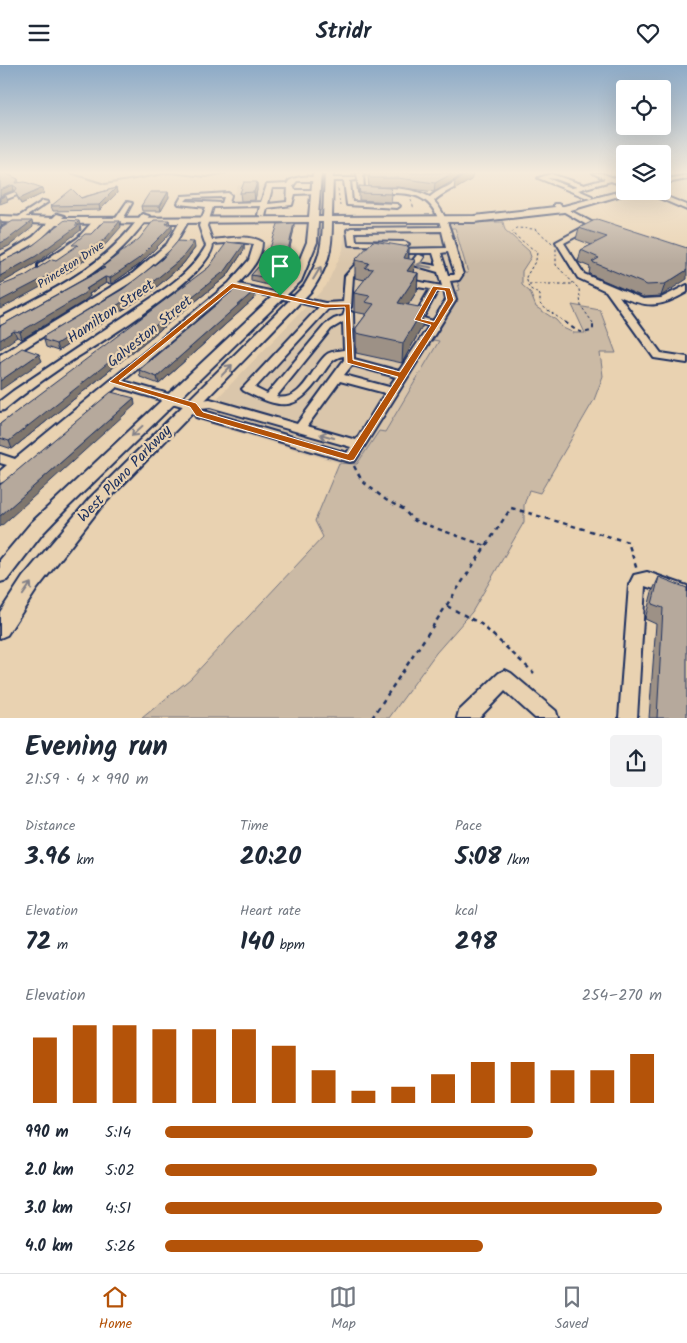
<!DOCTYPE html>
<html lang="en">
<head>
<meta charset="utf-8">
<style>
  :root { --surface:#fff; --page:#f2f2f3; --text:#1f2937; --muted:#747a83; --line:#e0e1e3; --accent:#b45309 }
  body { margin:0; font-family:Kalam,sans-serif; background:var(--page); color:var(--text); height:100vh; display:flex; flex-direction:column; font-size:19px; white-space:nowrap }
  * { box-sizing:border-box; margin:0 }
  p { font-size:16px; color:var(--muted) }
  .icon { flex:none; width:28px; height:28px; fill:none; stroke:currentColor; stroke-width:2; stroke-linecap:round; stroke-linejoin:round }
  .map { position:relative; height:653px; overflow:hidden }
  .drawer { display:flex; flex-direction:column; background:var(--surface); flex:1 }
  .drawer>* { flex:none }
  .fabs { position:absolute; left:616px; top:15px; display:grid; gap:10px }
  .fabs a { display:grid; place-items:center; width:55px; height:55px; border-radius:5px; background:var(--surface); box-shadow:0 5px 20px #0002; font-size:25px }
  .pin { position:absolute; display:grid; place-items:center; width:42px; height:42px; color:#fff; margin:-51px -21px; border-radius:50% 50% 50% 0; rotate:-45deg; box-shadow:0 0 5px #0007 }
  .pin .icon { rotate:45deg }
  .round { display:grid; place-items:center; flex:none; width:52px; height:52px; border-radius:5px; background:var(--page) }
  .head { display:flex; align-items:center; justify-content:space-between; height:85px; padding:0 25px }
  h1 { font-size:28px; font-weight:800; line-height:38px }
  .metrics { display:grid; grid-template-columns:repeat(3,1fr); gap:8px; height:85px; padding:5px 25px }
  .metrics div { display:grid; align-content:center }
  .metrics b { font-size:25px; font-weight:800 }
  .metrics small { font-size:14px; font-weight:400 }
  .metrics p { font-size:14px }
  .chart { height:140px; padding:10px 25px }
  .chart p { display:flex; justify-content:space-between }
  .chart svg { width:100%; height:90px; margin-top:5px; stroke:var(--accent); stroke-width:6 }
  ul { padding:0 25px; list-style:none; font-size:16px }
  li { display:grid; grid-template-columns:80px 60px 1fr; align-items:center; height:38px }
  li i { height:12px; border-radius:6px; background:var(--accent) }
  header { display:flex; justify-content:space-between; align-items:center; height:65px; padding:0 25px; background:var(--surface); font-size:22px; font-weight:800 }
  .tabs { display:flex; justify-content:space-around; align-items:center; height:70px; border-top:1px solid var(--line); background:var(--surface); font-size:14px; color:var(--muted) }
  .tabs a { display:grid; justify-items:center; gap:2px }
  .tabs .active { color:var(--accent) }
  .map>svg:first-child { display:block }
</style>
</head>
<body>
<header><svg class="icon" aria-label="menu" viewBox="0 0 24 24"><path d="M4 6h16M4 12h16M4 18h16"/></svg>Stridr<svg class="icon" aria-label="heart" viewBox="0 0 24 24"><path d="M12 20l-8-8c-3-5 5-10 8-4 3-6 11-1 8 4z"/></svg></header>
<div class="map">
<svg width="687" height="653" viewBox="0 0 687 653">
  <rect width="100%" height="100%" fill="#e9d2b1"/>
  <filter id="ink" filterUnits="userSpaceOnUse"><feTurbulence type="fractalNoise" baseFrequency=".02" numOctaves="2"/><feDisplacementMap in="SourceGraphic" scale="10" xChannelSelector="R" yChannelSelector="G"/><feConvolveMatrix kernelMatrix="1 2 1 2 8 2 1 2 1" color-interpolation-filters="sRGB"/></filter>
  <g filter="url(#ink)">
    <g fill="#dac6ab">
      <path d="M238 120 298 122 295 140 289 143H230Z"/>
      <path d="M447 160 454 163 468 209 458 235 434 275 439 276 385 367 379 366 357 399 339 398 196 355 326 221 343 185 345 162Z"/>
    </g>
    <path fill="#cbbaa5" stroke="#737482" d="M503 157 505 165 529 186 531 192 522 206V220L530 227 536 242 556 255 563 263 574 268H585L572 240 600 245 616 288H600L603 311 594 335 540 428 529 425 524 440V457L472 547 436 588 389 653H142L190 614 323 472 315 456 339 398 357 399 379 366 385 367 439 276 433 275 458 235 456 226 460 225 455 209 468 208 455 163H448L446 158Z"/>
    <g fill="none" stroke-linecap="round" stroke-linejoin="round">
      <path stroke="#6c6f7f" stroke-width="2" d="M70 108 105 119 170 108 206 112 227 108"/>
      <defs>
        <g id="minor">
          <path d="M357 108H363L364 124C386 123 410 121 430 132 439 123 458 120 464 108H470C463 122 445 125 434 136 451 154 455 185 463 209L459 215 450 216 456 235 355 396 350 397 196 352 189 343 117 322 5 416 0 418V406L7 400 0 398V389L15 394 229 218 249 195 254 179 239 177 213 179C212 212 89 284 59 304 40 317 22 330 4 345L0 346V336L13 326 159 228C178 215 195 201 206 181L199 161 206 142 179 139 178 138 182 131 228 128 231 130 229 138 261 137 267 120 287 119 289 116C297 111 311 110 319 114L316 116H297L293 121 295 125H316L319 127 318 128 295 129 292 140 267 143 265 152 258 150 260 141 213 142 207 161 212 175C226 174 249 169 262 177 262 194 249 207 238 219L325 238 343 237 345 211 362 192 369 194 353 211 351 242 328 244 255 323 267 329 325 260 334 254 343 251 345 246 348 245 353 248 354 294 399 306 429 261 414 257 412 255 430 224 412 221 411 219 415 216 442 221 438 207 410 199 417 190H420L424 192 420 198 437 201 433 188H395L391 186 395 184 446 183 442 166 355 167 356 176 405 177 409 179 405 181 349 180 347 165 351 163 441 162C429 116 393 132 359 127ZM272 123H288L287 137 268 139ZM224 132 222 138 185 136 188 133ZM448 187 455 209 454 210H448L441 188ZM234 223 319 242 244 322 242 324 244 326C289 348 298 344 326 304 331 297 335 292 344 291V295L297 359 210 334 193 336 123 316ZM438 225H444L446 235 433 256 423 253ZM343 257 344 285C337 286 330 286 325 291 310 306 302 337 276 332L331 264ZM352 300 396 312 389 322 344 310ZM340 316 385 328 356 375 307 361ZM210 342 351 382 347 388 204 346 201 343Z"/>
          <path d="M593 108H601L625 117V121L611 116 578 125 592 131V133L590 134 538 113 551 109 584 120 605 114ZM547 113 556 114 577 122 572 123Z"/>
          <path d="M326 113H356V115L350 116 352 137 397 139 400 141 397 143 347 140 344 116H328L325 114Z"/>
          <path d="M643 126H652L687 140V145Z"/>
          <path d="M15 127 17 128V130L0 137V133Z"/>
          <path d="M43 136 48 137 0 169V164Z"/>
          <path d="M127 137 132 138 121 158H115L114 156Z"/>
          <path d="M554 139H558L597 160 564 178 584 209 643 234 661 233 687 220V227C660 243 648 243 619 231L661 288 687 292V298L654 293 606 226 578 213 556 177 587 160 554 141Z"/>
          <path d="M57 149 64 151 39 176 0 198V192L33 172Z"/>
          <path d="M142 149 149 151C118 195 81 218 35 242 24 248 12 257 0 260V253C55 224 105 201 142 149Z"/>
          <path d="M182 153 189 155 173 182 138 213 0 298V290L132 209 167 179Z"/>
          <path d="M95 154 102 156 84 177 44 204H38V200L78 173Z"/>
          <path d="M647 507 687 521V535L645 521 637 653H619L629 520 634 510Z"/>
          <path d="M505 605 511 608 556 646 558 653H535L505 626 479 653H457L459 646 499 608Z"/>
        </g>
        <g id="major">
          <path d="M313 108H321L318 152H323L325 108H333L332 152 474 151 564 141 625 125 636 126 564 147 474 157H332C332 186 328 201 312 225L101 442 37 524 7 570 0 573V547L23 512 89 434 304 221C318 197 322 186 323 157H318L317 177 301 216 68 442 43 468 7 515 0 517V495L31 458 292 213 307 177 309 157 55 159 0 157V151L55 153 309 152Z"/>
          <path d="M687 110V114L662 119V115Z"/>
        </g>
      </defs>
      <use href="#minor" stroke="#1b2f5e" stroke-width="4"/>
      <use href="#major" stroke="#1b2f5e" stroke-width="4"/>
      <g stroke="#1b2f5e" stroke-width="1" stroke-dasharray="2.5 2.5" stroke-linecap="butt">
        <path d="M338 124 340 141"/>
        <path d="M411 135 414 144"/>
        <path d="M529 219H574"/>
        <path d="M566 258 542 241 540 239V230L529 223 526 212 536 195 537 187 514 170 512 167 516 163 535 164 556 181V200L579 224 581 241 593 258"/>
      </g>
      <path stroke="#1b2f5e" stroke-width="2" stroke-dasharray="4 4" stroke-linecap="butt" d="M565 257C574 264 581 271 593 265V257"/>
      <g stroke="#1b2f5e" stroke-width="2.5" stroke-dasharray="4.5 4.5" stroke-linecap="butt">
        <path d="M354 401 362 416 386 435 403 444 413 455 486 481"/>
        <path d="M447 541 481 559 534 608"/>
        <path d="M372 653 511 443 628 477 637 505"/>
      </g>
      <use href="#minor" fill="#e9d2b1" fill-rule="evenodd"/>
      <use href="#major" fill="#e9d2b1" fill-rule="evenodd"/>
    </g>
    <g fill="#9d9186" stroke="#1b2f5e">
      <path d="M352 108H356L355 111H352Z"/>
      <path d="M364 108H462L456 114 434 127 398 122H369L368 111H365Z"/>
      <path d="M0 109 18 114 19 118 44 128 21 139 17 132 16 126 14 125 0 131Z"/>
      <path d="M257 117V125L255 135 241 136 240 128Z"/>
      <path d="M359 121 392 129 391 137 359 135Z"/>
      <path d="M116 123 117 128 100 145 53 146 51 141Z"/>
      <path d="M168 127 169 132 161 146H142L141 141Z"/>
      <path d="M170 159H172V165L166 173 139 200 111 219 106 218 89 229 90 231 83 237 22 274 17 272 0 261 102 204V202Z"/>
      <path d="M294 163 289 187 279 207 268 220 251 216V210Z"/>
      <path d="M579 163 687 183 661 231 643 232 589 209 590 202 578 197 581 185 592 180 576 174Z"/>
      <path d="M244 179V185L227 211 12 384 0 380V359Z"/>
      <path d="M409 182V194L414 208H418L417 226 408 240 422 262 402 298 356 288V263L365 251V249L354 247V228L365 215 355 213V195Z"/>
      <path d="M195 183 183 199 151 227 58 286 46 282 44 275Z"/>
      <path d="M255 233 159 319 140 312 139 305Z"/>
      <path d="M659 512 687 653H649L656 559 645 554 652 527Z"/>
    </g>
    <g fill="#7f766d" stroke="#1b2f5e">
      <path d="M453 108H462L456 114 434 127 435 118Z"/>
      <path d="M470 108H474L471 115 454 125 455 116Z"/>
      <path d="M257 117V125L255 135 254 127Z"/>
      <path d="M13 120 14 125 0 131V125Z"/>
      <path d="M43 123 44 128 21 139 19 134Z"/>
      <path d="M116 123 117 128 100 145 99 140Z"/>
      <path d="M168 127 169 132 161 146 160 141Z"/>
      <path d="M6 131 8 136 0 139V133Z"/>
      <path d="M0 155H1L2 160 0 162Z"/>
      <path d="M169 155 170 160 172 159V165L166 173 139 200 111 219 110 213 166 159Z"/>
      <path d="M32 156 33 162 9 181 0 185V178Z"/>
      <path d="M79 156 81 165 38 197 0 219V211L75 160Z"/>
      <path d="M120 156 121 162 107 178 72 205 0 244V236Z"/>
      <path d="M294 158V163L289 187 279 207 268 220V213Z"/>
      <path d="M194 177 195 183 183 199 151 227 58 286 56 279Z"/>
      <path d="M244 179V185L227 211 12 384 9 376Z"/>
      <path d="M409 182 408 199 404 193Z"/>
      <path d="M415 195 414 213 407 206Z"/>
      <path d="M687 205V214L661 231 665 219Z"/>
      <path d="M418 208 417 226 397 257 398 238Z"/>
      <path d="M105 212 106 218 89 229 90 231 83 237 22 274 20 267Z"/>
      <path d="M254 226 255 233 159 319 157 312Z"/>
      <path d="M424 243 422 262 402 298 403 278Z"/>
      <path d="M14 266 17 272 0 284V275Z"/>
      <path d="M39 289 42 296 0 325V316Z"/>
      <path d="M134 333 135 340 0 462V451Z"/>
    </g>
    <g fill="#b6a99c" stroke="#1b2f5e">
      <path d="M5 108 18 114 16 118 25 117 43 123 19 134 15 127 17 123 13 120 0 125V109Z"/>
      <path d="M369 108H453L435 118 398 113H370Z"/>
      <path d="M467 108H470L455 116 465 109Z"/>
      <path d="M244 117H257L254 127 240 128Z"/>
      <path d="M359 121 390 123 392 129 360 128Z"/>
      <path d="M116 123 99 140 51 141 72 124 81 133Z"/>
      <path d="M150 127H168L160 141H141Z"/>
      <path d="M597 154 687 183V205L665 219 647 220 592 197 599 193 581 185 607 172 579 163Z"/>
      <path d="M65 155 79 156 75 160H79L36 191 0 211V197L28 184Z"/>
      <path d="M154 155H169L166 159H172L165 167 138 194 110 213 105 212 86 224 88 225 81 231 20 267 14 266 0 275V261L105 203 102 202 139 174Z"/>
      <path d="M13 156H32L7 175 0 178V164Z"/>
      <path d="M104 156H120L106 173 71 199 0 236V221L25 211 52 194 56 195 78 180H72L85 169H91Z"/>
      <path d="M294 158 289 181 279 201 268 213 251 210 261 199 270 183 278 159Z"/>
      <path d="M178 176 194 177 182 193 149 220 56 279 44 275V271L123 224 162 194Z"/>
      <path d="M373 176 409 182 404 193 415 195 407 206 418 208 398 238 424 243 403 278 356 268V263L374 239 365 237 370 231 354 228 373 204 365 203 369 198 355 195Z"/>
      <path d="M227 177 244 179 226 205 9 376 0 373V359L209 202Z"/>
      <path d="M236 223 254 226 157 312 139 305Z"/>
      <path d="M22 283 39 289 0 316V298Z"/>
      <path d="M111 327 134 333 0 451V420Z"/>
      <path d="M659 512 687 523V653H657L663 543 652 539Z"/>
    </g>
    <defs><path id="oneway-shaft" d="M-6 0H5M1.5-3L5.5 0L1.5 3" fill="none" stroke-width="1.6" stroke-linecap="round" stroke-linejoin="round" transform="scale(1.25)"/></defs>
    <g stroke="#828088">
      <use href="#oneway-shaft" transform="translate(424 201) rotate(-169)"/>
      <use href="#oneway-shaft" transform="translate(317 208) rotate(-59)"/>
      <use href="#oneway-shaft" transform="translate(227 305) rotate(-46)"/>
      <use href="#oneway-shaft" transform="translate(137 366) rotate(137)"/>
      <use href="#oneway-shaft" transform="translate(327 371) rotate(-164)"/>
      <use href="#oneway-shaft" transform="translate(27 524) rotate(-56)"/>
    </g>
  </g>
  <linearGradient id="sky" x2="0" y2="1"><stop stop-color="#8caac7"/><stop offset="0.54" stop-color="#f5ebdc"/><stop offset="1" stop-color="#f5ebdc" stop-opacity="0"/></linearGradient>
  <rect width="687" height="199" fill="url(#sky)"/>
  <path fill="#b45309" stroke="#fff" fill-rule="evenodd" d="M232 218 325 239H350L353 295 400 307 431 260 414 255 433 221 450 223 454 235 354 395 350 396 196 351 190 342 109 317ZM233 223 325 243 345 242 347 298 398 312 348 389 203 347 196 338 119 316ZM437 225 445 226 447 235 434 257 421 254Z"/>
  <g text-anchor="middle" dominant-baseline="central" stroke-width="4.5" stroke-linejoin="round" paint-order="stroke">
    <g font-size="12" fill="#1b2f5e" stroke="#e9d2b1">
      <text transform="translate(71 200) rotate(-33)">Princeton Drive</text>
    </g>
    <g font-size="15" fill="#1b2f5e" stroke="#e9d2b1">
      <text transform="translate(111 247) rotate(-34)">Hamilton Street</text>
      <text transform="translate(150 267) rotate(-39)">Galveston Street</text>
      <text transform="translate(125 409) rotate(-46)">West Plano Parkway</text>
    </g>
  </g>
</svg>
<div class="fabs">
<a><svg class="icon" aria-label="locate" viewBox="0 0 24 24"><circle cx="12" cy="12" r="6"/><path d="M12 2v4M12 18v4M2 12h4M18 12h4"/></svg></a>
<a><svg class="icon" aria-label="layers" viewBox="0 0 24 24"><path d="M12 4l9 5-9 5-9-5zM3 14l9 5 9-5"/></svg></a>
</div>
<div class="pin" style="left:280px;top:231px;background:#1e9e55"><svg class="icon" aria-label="arrive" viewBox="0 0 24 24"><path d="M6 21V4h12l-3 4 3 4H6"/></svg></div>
</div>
<section class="drawer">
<div class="head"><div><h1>Evening run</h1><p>21:59 · 4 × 990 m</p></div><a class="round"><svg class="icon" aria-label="share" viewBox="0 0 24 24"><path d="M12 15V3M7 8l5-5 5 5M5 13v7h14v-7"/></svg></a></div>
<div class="metrics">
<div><p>Distance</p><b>3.96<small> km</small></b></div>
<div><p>Time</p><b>20:20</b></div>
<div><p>Pace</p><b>5:08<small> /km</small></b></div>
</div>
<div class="metrics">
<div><p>Elevation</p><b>72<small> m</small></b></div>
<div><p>Heart rate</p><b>140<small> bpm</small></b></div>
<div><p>kcal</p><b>298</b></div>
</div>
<div class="chart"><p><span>Elevation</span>254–270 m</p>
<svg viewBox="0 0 160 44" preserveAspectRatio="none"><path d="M5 44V12M15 44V6M25 44V6M35 44V8M45 44V8M55 44V8M65 44V16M75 44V28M85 44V38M95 44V36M105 44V30M115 44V24M125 44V24M135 44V28M145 44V28M155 44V20"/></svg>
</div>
<ul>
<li><b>990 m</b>5:14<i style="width:74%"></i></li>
<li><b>2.0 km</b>5:02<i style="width:87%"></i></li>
<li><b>3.0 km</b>4:51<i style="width:100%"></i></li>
<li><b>4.0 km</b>5:26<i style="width:64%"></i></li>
</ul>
</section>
<nav class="tabs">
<a class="active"><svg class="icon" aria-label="home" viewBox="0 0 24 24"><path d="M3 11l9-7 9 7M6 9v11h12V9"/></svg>Home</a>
<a><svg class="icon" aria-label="map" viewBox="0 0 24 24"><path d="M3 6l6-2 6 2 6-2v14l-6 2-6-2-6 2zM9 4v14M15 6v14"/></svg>Map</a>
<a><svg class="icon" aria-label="saved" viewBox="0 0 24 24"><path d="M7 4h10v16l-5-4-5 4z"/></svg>Saved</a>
</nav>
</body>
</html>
